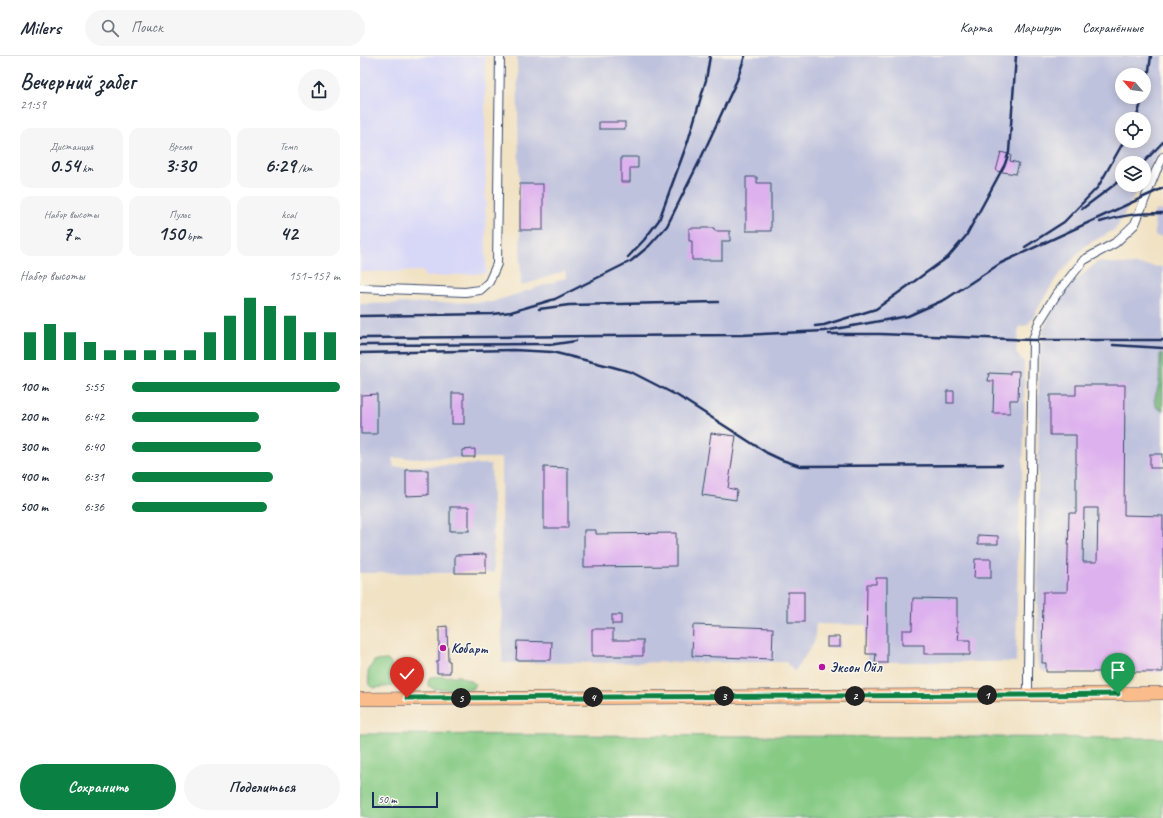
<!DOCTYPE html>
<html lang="ru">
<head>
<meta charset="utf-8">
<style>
  :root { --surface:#fff; --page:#f6f6f7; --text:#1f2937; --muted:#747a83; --line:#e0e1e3; --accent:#0b8043 }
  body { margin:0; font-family:Caveat,sans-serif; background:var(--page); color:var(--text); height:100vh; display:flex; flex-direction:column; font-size:15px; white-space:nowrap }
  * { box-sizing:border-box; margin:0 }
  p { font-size:13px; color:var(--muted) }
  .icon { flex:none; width:22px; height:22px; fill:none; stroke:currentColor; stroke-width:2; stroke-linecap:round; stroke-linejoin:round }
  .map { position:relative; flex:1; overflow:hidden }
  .side { display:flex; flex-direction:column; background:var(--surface); width:360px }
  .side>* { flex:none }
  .needle { width:26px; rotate:298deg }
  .controls { position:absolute; left:755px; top:12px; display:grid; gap:8px }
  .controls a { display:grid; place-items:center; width:36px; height:36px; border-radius:50%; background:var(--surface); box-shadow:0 2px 10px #0003; font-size:20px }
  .scale { position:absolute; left:12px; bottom:10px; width:66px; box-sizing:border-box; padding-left:4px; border:2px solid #1b2f5e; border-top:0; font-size:11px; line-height:14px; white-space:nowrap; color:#1b2f5e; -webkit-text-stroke:3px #fbf7ec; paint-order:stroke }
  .pin { position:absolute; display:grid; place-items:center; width:34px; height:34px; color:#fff; margin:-41px -17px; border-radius:50% 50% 50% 0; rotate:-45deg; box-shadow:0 0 4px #0007 }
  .pin .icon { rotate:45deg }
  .km { position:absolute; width:20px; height:20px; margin:-10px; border-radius:50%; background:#222; color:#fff; font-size:11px; line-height:20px; text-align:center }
  .round { display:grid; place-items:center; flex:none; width:42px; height:42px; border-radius:21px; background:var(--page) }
  .head { display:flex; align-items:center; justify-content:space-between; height:68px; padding:0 20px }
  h1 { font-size:22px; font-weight:700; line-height:30px }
  .metrics { display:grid; grid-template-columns:repeat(3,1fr); gap:6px; height:68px; padding:4px 20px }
  .metrics div { display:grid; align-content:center; border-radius:10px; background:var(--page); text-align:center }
  .metrics b { font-size:20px; font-weight:700 }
  .metrics small { font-size:11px; font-weight:400 }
  .metrics p { font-size:11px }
  .chart { height:112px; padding:8px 20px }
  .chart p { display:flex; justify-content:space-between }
  .chart svg { width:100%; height:72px; margin-top:4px; stroke:var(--accent); stroke-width:6 }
  .cta { display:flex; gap:8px; margin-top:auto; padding:8px 20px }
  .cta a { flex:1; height:46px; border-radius:24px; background:var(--accent); color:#fff; font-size:16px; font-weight:700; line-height:46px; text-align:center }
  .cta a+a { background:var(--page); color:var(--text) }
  ul { padding:0 20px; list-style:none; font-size:13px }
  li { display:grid; grid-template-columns:64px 48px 1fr; align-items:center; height:30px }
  li i { height:10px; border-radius:5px; background:var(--accent) }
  header { display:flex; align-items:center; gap:24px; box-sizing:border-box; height:56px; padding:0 20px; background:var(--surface); border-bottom:1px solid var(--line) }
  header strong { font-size:19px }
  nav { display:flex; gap:22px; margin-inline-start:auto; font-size:14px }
  .search { width:280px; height:36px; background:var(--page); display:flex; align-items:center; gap:10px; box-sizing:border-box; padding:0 14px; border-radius:22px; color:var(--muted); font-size:15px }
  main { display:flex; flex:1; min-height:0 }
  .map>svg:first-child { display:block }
</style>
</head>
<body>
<header>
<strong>Milers</strong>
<div class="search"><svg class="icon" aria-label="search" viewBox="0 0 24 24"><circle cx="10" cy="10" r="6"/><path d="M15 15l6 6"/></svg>Поиск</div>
<nav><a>Карта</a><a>Маршрут</a><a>Сохранённые</a></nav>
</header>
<main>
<section class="side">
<div class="head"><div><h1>Вечерний забег</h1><p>21:59</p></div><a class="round"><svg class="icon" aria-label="share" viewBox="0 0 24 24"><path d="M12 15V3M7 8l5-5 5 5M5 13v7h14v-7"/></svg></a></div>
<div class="metrics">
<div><p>Дистанция</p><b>0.54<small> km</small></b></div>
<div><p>Время</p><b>3:30</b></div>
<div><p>Темп</p><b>6:29<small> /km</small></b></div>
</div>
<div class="metrics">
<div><p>Набор высоты</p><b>7<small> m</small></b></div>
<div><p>Пульс</p><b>150<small> bpm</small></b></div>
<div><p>kcal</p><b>42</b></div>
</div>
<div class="chart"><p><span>Набор высоты</span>151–157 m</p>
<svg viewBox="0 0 160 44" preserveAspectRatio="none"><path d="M5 44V27M15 44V22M25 44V27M35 44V33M45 44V38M55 44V38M65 44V38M75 44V38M85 44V38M95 44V27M105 44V17M115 44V6M125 44V11M135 44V17M145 44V27M155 44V27"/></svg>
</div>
<ul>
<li><b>100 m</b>5:55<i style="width:100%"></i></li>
<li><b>200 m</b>6:42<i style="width:61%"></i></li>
<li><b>300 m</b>6:40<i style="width:62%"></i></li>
<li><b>400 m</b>6:31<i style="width:68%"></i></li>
<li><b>500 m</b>6:36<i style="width:65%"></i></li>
</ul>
<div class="cta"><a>Сохранить</a><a>Поделиться</a></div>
</section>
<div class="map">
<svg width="803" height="762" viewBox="0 0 803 762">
  <rect width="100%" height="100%" fill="#fbf7ec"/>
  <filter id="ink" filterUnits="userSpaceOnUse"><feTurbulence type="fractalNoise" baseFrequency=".025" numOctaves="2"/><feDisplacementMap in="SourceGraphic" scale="8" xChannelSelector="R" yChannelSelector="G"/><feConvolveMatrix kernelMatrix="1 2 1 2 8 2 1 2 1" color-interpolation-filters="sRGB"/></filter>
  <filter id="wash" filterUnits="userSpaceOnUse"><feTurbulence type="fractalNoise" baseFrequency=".012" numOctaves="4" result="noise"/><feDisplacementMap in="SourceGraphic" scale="16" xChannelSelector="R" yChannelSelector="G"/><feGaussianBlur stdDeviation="0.9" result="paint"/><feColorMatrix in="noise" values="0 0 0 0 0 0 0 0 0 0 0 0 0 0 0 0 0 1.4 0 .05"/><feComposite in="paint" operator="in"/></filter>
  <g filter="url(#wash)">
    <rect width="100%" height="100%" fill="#f1e2c4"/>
    <path fill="#d7d7f8" d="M0 0H125L126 217 65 221 63 215 0 216Z"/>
    <g fill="#bfc2dd" fill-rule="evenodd">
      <path d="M157 0H803V88L784 122V107H762V129H780L756 173 726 189 697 221 668 269 659 271 656 297 664 306V386L658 492 656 606H507V569L456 568 454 587 434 616 426 606 142 607 141 402H32L34 411 131 408 134 517H0V248L132 246 206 222 205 215 161 230ZM762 19H784V41H762ZM762 63H784V85H762Z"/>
      <path d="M803 154V181L795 180 794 155Z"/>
      <path d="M737 206 803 211V614L685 616 679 612 677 604 679 297 684 272 702 237Z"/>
    </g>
    <g fill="#86ca84" stroke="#507c71">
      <path d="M27 604 30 606 36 624 33 630 13 632 9 629 8 616 14 605Z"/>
      <path d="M99 620 114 627 115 628 112 633H74L68 629V626L70 621Z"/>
      <path d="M0 678 803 682V762H0Z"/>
    </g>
    <path fill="#6cae72" stroke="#446e68" d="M800 298H803V354L797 352 794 345 799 327Z"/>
    <g id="blocks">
      <g fill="#ddb0ee" fill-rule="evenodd">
        <rect x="239" y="66" width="26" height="7"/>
        <path d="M641 96 651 99 650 105 659 107 656 118 636 115Z"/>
        <path d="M261 101H278V112H270V126H261Z"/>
        <path d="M386 121H397V127H411V175H386Z"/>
        <rect x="160" y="128" width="23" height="46"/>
        <path d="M329 172H354L355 175H370V185H362V204H332V185H329Z"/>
        <path d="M650 315H659L658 344H650V357H633L634 325H628L629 317 650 318Z"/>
        <path d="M716 329H765L764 459 803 460V616H686V607H682L683 536H707L709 457H716V379H690V339H716ZM724 452H738L737 506H723Z"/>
        <rect x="587" y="335" width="7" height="12"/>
        <rect x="92" y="337" width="12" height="31"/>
        <path d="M17 338V378H1V339Z"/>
        <path d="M351 377 376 380 368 432 377 434 376 444 342 439Z"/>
        <path d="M115 393V401H102V394Z"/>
        <rect x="790" y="398" width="12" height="14"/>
        <path d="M184 411 208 412V472H184Z"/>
        <path d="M46 414H68V439L46 440Z"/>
        <rect x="90" y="451" width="19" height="24"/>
        <path d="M224 474H236V478L316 477V510L224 511Z"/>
        <path d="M618 479 638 480V488H618Z"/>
        <path d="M126 498V517H95V499Z"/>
        <path d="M615 503H631V522H614Z"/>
        <path d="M516 522H527V607H515L516 598H506L507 528H516Z"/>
        <rect x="428" y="536" width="16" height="30"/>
        <path d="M553 542 597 543V576H599L598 584H610V599H603V598H564V589H542V574H552Z"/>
        <rect x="252" y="559" width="9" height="9"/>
        <path d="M333 569 413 572 412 603 332 600Z"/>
        <path d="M87 570 88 605H90V617H77V605H79V571Z"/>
        <path d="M232 573H253V584H283V600H232Z"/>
        <rect x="467" y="581" width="13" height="10"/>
        <path d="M157 585 192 586 191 604H156Z"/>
      </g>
    </g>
  </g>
  <g filter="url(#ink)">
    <use href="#blocks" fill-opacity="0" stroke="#3b4a6d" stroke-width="1"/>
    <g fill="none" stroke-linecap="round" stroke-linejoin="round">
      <defs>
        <g id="minor">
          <path d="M0 232 105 236 120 234 129 226 137 208 140 0"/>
          <path d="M668 639V616L673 284 679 266 696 239 724 204 755 187 775 168 796 115 803 101"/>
        </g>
        <path id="primary" d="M0 643 668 639 803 637"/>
      </defs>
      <use href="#minor" stroke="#3b4a6d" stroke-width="10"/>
      <use href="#primary" stroke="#3b4a6d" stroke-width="14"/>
      <use href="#minor" stroke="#fff" stroke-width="8"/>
      <use href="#primary" stroke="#f9bc8a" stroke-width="13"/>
      <g stroke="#1b2f5e" stroke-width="2.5">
        <path d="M784 37 787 29 791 0"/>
        <path d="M776 63 783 41"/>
        <path d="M783 107 803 86"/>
        <path d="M722 153 762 123"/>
        <path d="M740 166C763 159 779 157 803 157"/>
        <path d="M665 191 704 166 738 131 764 85"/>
        <path d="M268 201 284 184 299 164 328 85 346 24 350 0"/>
        <path d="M179 253 209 249 358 246"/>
        <path d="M0 260 133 258 151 256 195 243 271 205 289 190 307 170 341 102 377 24 385 0"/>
        <path d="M455 270 464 269 516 253 588 201 606 180 645 108 649 96 656 0"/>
        <path d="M469 278H520L673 284H803"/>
        <path d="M0 282 381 279 464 275 548 260 586 243 641 207 803 132"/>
        <path d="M0 289 194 288"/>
        <path d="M189 289 216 285"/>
        <path d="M753 289 803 292"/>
        <path d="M0 297 153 294 192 296 253 311 271 316 318 340 407 397 422 404 440 410 642 409"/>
      </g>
    </g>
  </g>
  <g fill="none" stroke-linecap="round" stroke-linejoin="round" filter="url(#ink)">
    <defs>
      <path id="route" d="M47 642 668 639 758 638"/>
    </defs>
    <use href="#route" stroke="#fff" stroke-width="8"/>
    <use href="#route" stroke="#0b8043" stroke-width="5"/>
  </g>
  <g fill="#b5179e" stroke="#fbf7ec" stroke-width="1.5">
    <circle cx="83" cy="592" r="4"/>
    <circle cx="462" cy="611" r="4"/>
  </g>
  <g text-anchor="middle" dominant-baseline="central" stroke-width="3" stroke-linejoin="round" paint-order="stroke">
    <g font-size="14" font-weight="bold" fill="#1b2f5e" stroke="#fbf7ec" text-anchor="start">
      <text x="91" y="592">Кобарт</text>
      <text x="470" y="611">Эксон Ойл</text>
    </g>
  </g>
</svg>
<div class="controls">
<a><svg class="needle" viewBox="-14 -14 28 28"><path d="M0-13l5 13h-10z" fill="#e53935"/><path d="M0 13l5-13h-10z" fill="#747a83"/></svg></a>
<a><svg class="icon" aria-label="locate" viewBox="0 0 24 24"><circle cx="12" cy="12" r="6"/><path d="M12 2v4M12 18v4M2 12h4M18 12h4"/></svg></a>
<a><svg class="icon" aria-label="layers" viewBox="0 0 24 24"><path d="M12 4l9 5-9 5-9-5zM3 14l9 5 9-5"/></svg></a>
</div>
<div class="scale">50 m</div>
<div class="pin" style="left:758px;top:638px;background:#1e9e55"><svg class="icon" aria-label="arrive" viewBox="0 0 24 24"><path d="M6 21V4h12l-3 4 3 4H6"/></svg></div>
<div class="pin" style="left:47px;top:642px;background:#d93025"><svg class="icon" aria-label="check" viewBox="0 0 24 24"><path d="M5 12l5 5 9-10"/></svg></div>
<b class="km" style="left:627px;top:639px">1</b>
<b class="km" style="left:495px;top:640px">2</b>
<b class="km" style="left:364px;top:640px">3</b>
<b class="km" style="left:233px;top:641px">4</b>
<b class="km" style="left:101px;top:642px">5</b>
</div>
</main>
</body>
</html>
